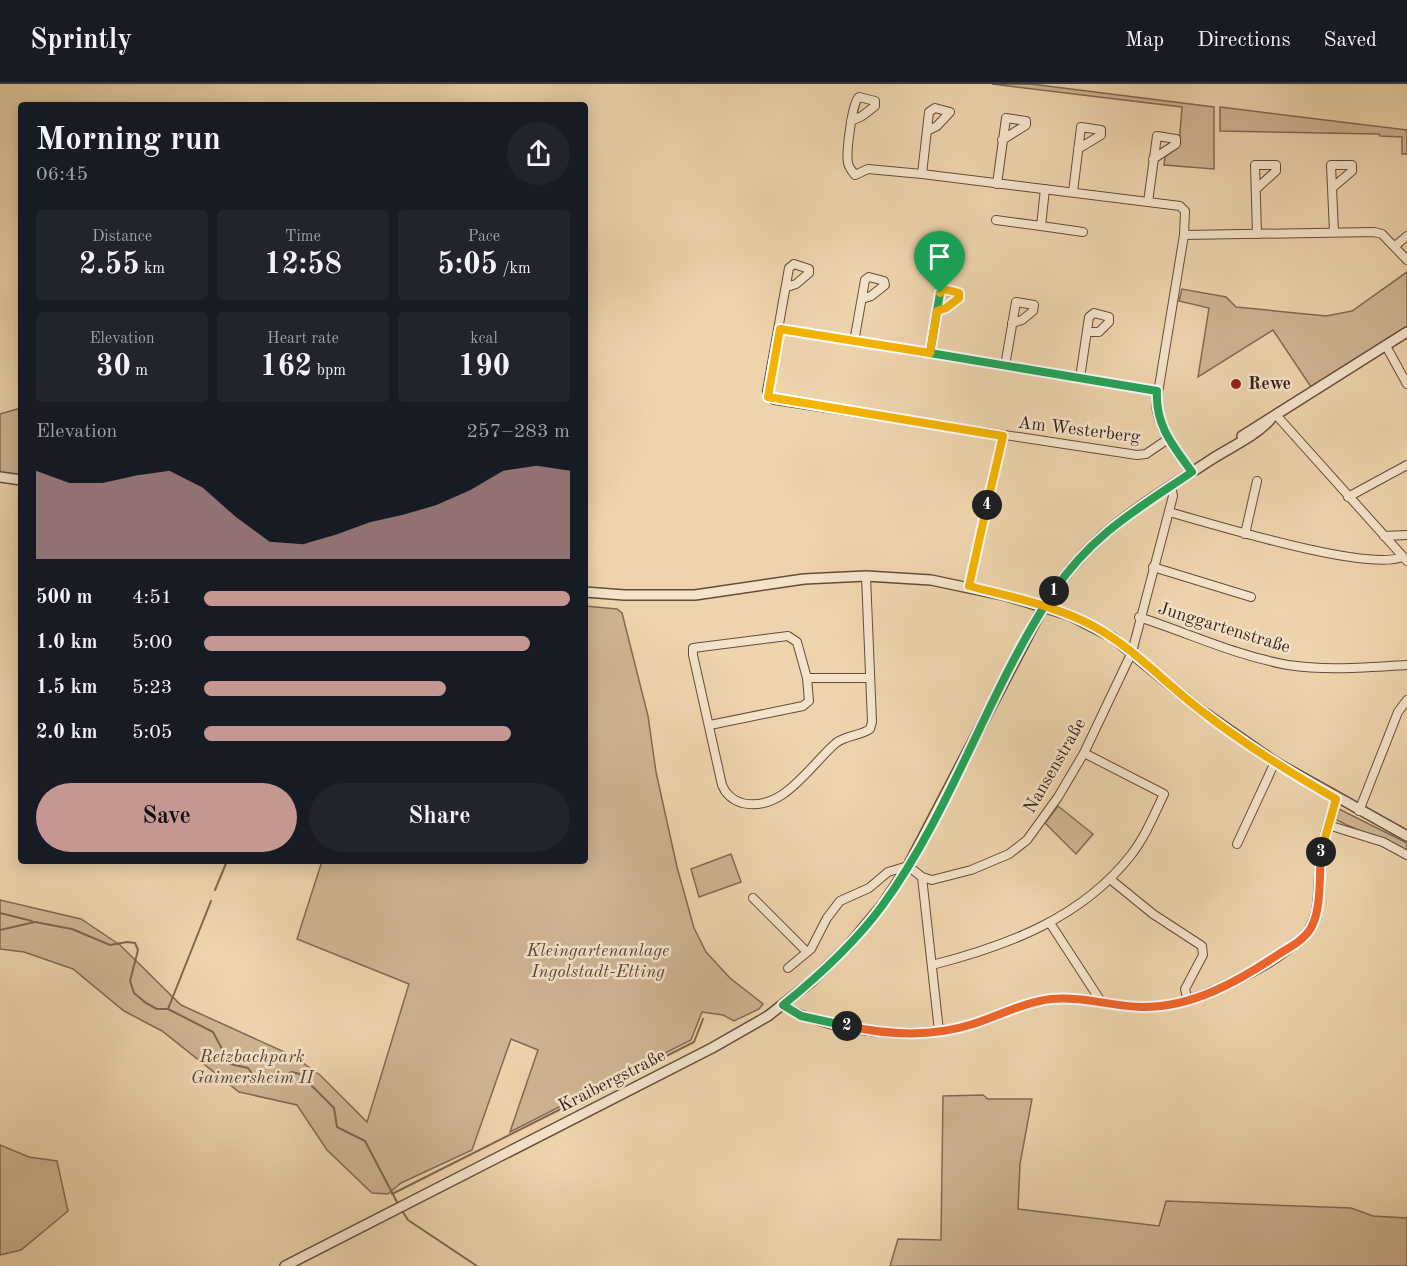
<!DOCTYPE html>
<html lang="en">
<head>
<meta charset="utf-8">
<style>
  :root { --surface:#171b24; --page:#20242c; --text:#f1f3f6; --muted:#9ea1a6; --line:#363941; --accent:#c59692 }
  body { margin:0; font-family:"Old Standard TT",serif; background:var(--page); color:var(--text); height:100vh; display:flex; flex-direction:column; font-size:22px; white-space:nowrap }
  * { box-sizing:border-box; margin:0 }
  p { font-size:20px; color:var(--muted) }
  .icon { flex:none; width:33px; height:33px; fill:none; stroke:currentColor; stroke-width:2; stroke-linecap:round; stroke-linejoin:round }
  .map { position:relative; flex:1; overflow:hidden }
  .drawer { position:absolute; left:18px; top:18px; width:570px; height:762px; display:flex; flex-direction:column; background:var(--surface); border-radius:6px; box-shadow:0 3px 15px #0003 }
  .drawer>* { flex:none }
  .pin { position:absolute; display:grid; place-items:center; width:51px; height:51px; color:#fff; margin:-62px -26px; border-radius:50% 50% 50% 0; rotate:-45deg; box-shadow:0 0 6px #0007 }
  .pin .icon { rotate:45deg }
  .km { position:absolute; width:30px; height:30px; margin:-15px; border-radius:50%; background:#222; color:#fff; font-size:16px; line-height:30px; text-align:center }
  .round { display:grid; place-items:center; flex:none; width:63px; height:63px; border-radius:32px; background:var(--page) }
  .headline { display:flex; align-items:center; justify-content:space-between; height:102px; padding:0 18px }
  h1 { font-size:33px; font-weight:800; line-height:45px }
  .stats { display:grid; grid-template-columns:repeat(3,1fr); gap:9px; height:102px; padding:6px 18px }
  .stats div { display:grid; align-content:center; border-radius:6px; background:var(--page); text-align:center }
  .stats b { font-size:30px; font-weight:800 }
  .stats small { font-size:16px; font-weight:400 }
  .stats p { font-size:16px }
  .chart { height:168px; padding:12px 18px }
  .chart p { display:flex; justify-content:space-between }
  .chart svg { width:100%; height:108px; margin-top:6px; fill:var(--accent); opacity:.7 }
  .button { display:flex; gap:12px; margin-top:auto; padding:12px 18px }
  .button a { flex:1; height:69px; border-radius:36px; background:var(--accent); color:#111; font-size:24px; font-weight:800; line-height:69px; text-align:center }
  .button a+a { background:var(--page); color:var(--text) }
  ul { padding:0 18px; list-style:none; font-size:20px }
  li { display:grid; grid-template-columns:96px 72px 1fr; align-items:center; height:45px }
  li i { height:15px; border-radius:8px; background:var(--accent) }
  header { display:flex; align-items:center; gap:36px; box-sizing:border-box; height:84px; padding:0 30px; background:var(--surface); border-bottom:2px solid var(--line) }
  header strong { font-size:28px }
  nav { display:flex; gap:33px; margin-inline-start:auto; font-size:21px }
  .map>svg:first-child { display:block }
</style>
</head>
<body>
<header>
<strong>Sprintly</strong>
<nav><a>Map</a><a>Directions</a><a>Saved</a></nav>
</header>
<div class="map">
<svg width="1407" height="1182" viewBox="0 0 1407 1182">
  <rect width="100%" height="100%" fill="#eed4ad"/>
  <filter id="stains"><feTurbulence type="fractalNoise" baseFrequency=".00333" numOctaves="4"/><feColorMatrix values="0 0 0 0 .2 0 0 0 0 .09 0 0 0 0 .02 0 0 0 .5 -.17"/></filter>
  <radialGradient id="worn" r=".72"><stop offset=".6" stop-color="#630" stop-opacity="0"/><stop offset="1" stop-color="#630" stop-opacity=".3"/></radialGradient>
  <g fill="#cfb593" stroke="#826a53" stroke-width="1.5">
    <path d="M992 0H1031L1214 23V85L1164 81 1165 73 1179 61 1182 23Z"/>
    <path d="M1220 23 1407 46V70H1402V53L1380 52 1379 50 1220 47Z"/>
    <path d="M1407 188V244L1313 306 1273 246 1198 293 1209 224 1179 217 1182 205 1226 213 1236 223 1326 232 1352 227Z"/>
    <path d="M21 324V393L0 390V330Z"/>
    <path d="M585 522 617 525 622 529 648 632 656 688 677 783 694 844 706 868 730 894 763 920 759 925 734 937 723 931 702 928 691 956 510 1048 538 966 511 955 472 1066 401 1099 388 1110 372 1109 327 1066 297 1021 239 1008 162 947 124 927 73 885 24 868 0 865V816L81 835 120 861 181 921 293 972 320 991 367 1038 409 900 297 855 322 777H585Z"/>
    <path d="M1058 722 1093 750 1076 770 1045 739Z"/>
    <path d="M1339 725 1407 759V767C1396 761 1340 740 1336 735Z"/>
    <path d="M731 770 741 798 699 813 691 785Z"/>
    <path d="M983 1011 988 1015H1032L1020 1080 1018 1125 1159 1142 1166 1117 1351 1124 1373 1132 1407 1134V1182H890L898 1155 941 1156 943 1012Z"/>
    <path d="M0 1061 29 1073 57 1077 68 1127 21 1166 0 1171Z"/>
  </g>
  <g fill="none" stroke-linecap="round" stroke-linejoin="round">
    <g stroke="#7f6650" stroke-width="2">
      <path d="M215 806 227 777"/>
      <path d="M0 829 32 837"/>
      <path d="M0 846 35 838 72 845 110 861 127 858 135 859 138 866 130 897 134 909 146 919 157 925H168L213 948 230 980 248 984 254 992 275 995 292 988 300 990 334 1024 337 1043 365 1057 398 1120"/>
      <path d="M168 925 211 817"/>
      <path d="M392 1110 694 958 703 935"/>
      <path d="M401 1125 408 1136 477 1182"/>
    </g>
    <defs>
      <g id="minor">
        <path d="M851 37 862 32 875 22V17L859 13C852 18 846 69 848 79 849 84 852 87 855 91L868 85 922 90 1148 118 1180 122 1185 127 1184 151 1156 321C1159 348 1177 367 1192 388"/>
        <path d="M922 90 929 28 935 24 950 28 937 42 927 47"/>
        <path d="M997 100 1006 34 1026 37V41L1002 56"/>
        <path d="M1332 104 1352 87V81H1331L1334 148"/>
        <path d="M1045 105 1041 142 1083 148"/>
        <path d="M1256 105 1276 87V81H1255L1257 150"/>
        <path d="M1073 108 1081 43 1101 46V51L1078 65"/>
        <path d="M1148 118 1157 52 1176 55V60L1153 75"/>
        <path d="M996 136 1041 142"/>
        <path d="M1184 151 1374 148 1382 150 1407 176"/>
        <path d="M1395 162 1407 152"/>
        <path d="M787 203 796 200 809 189V185L794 180 789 184 767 307 768 313 774 316 1137 371 1146 370 1168 355"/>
        <path d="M780 245 1157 307"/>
        <path d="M854 258 865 196 869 193 884 197 885 201 871 212 862 215"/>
        <path d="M1386 262 1407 300"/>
        <path d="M930 269 940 209V206L959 209V214L946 224 937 227"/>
        <path d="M1005 282 1016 218 1034 221 1033 227 1022 236 1012 239"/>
        <path d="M1080 294 1089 233 1094 229 1109 233V238L1099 248H1087"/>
        <path d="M1277 332 1407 477"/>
        <path d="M1348 413 1407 381"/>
        <path d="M1169 428C1213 440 1366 488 1402 473"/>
        <path d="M1245 450 1257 397"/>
        <path d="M1384 452 1407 451"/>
        <path d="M1153 483 1251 513"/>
        <path d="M969 502 1003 352"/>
        <path d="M1139 533C1188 549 1237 572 1288 581 1328 587 1367 583 1407 581"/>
        <path d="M807 594 797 558 788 552 693 564V571L722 701C726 711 732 716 742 719 783 729 810 681 836 659 846 651 860 652 870 645L872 638 866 492"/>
        <path d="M710 641 803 622 809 617 807 594H870"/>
        <path d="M1359 727 1398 628 1407 616"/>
        <path d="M1328 741 1383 758 1407 771"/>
        <path d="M1237 760 1275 678"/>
        <path d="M922 793 939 947"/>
        <path d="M1110 795 1153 830 1202 862 1203 871 1185 905 1188 917"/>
        <path d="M753 814 807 868"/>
        <path d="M1050 839 1102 919"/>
        <path d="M932 881C1007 862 1082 834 1131 771 1145 753 1154 731 1164 710L1084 669"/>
        <path d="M788 884 811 865 827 834 840 817 869 804 888 788 908 782 922 793 932 796 971 786 1009 770 1027 756 1058 713 1084 669 1132 568 1173 412 1171 402"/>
        <path d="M783 921C832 951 913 955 969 941 996 935 1023 918 1051 915 1081 912 1112 922 1142 923 1188 924 1269 886 1302 854 1325 832 1315 791 1322 763 1325 746 1331 731 1336 715"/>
      </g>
      <g id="tertiary">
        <path d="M1242 352 1407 248"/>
        <path d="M0 393 21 396"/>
        <path d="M585 508 624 511H695L804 495 866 492 931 496 1007 512 1069 531 1112 553 1199 625 1275 678 1407 752"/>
        <path d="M285 1182 712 964 768 932 811 898 848 862 883 820 908 782 1041 527C1085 452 1139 423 1209 377 1230 363 1253 354 1270 336"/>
      </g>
    </defs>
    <use href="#minor" stroke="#644c3a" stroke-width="10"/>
    <use href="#tertiary" stroke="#644c3a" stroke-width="12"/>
    <use href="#minor" stroke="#f4e3ca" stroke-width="8"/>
    <use href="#tertiary" stroke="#f4e3ca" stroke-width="9"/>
  </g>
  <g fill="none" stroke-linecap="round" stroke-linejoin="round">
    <defs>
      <path id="split-1" d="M940 209 930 269 1157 307C1155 341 1173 362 1192 388 1139 424 1091 451 1054 507"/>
      <path id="split-2" d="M847 942 801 932 783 921C820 891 854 860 882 822 951 728 989 605 1054 507"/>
      <path id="split-3" d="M847 942C888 951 933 953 973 940 998 932 1025 918 1051 915 1081 912 1112 922 1141 923 1192 924 1239 897 1279 870 1290 863 1304 856 1311 844 1322 824 1319 791 1321 768"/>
      <path id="split-4" d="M987 421 969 502C1011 513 1057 522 1095 543 1133 564 1164 598 1199 625 1242 659 1289 688 1336 715L1321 768"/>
      <path id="split-5" d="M940 209 944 205 959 209V214L946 224 937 227 930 269 780 245 768 313 1003 352 987 421"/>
    </defs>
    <use href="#split-1" stroke="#fff" stroke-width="12"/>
    <use href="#split-2" stroke="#fff" stroke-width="12"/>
    <use href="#split-3" stroke="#fff" stroke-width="12"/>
    <use href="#split-4" stroke="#fff" stroke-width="12"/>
    <use href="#split-5" stroke="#fff" stroke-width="12"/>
    <use href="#split-1" stroke="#22a559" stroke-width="8"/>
    <use href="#split-2" stroke="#22a559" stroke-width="8"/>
    <use href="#split-3" stroke="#f0652b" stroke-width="8"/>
    <use href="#split-4" stroke="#f5b400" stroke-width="8"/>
    <use href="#split-5" stroke="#f5b400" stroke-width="8"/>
  </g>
  <circle fill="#8f2418" stroke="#f4e3ca" stroke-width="2" cx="1236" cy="300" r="6"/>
  <g text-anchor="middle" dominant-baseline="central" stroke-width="5" stroke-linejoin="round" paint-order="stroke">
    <g font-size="18" font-weight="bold" fill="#361e13" stroke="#f4e3ca" text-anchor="start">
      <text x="1248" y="300">Rewe</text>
    </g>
    <g font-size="18" fill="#361e13" stroke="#f4e3ca">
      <text transform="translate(1079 346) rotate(7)">Am Westerberg</text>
      <text transform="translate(1224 544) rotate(17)">Junggartenstraße</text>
      <text transform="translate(1055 682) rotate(-60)">Nansenstraße</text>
      <text transform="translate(612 997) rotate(-27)">Kraibergstraße</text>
    </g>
    <g font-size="18" font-style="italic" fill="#5c4433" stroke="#f4e3ca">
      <text x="598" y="867">Kleingartenanlage<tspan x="598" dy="21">Ingolstadt-Etting</tspan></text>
      <text x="252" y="973">Retzbachpark<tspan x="252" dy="21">Gaimersheim II</tspan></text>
    </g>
  </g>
  <rect width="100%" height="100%" filter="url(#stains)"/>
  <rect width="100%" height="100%" fill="url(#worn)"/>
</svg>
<div class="pin" style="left:940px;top:209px;background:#1e9e55"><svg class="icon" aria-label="arrive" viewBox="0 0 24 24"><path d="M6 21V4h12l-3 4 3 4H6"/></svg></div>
<b class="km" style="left:1054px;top:507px">1</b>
<b class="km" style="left:847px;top:942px">2</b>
<b class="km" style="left:1321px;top:768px">3</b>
<b class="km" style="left:987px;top:421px">4</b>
<section class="drawer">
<div class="headline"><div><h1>Morning run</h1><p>06:45</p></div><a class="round"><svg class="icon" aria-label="share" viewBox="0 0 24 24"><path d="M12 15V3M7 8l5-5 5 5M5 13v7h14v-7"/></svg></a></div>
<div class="stats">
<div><p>Distance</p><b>2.55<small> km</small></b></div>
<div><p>Time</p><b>12:58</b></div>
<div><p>Pace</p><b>5:05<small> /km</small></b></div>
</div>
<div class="stats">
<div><p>Elevation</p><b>30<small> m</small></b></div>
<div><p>Heart rate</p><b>162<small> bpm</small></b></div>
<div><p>kcal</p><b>190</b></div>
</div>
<div class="chart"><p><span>Elevation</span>257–283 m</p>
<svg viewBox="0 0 160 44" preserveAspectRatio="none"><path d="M0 44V8L10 13L20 13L30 10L40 8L50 15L60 27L70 37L80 38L90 34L100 29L110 26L120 22L130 16L140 8L150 6L160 8V44z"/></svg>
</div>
<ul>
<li><b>500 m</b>4:51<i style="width:100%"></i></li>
<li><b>1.0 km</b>5:00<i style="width:89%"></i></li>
<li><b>1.5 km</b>5:23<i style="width:66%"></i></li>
<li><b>2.0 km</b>5:05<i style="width:84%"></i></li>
</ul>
<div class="button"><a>Save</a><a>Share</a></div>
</section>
</div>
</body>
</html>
